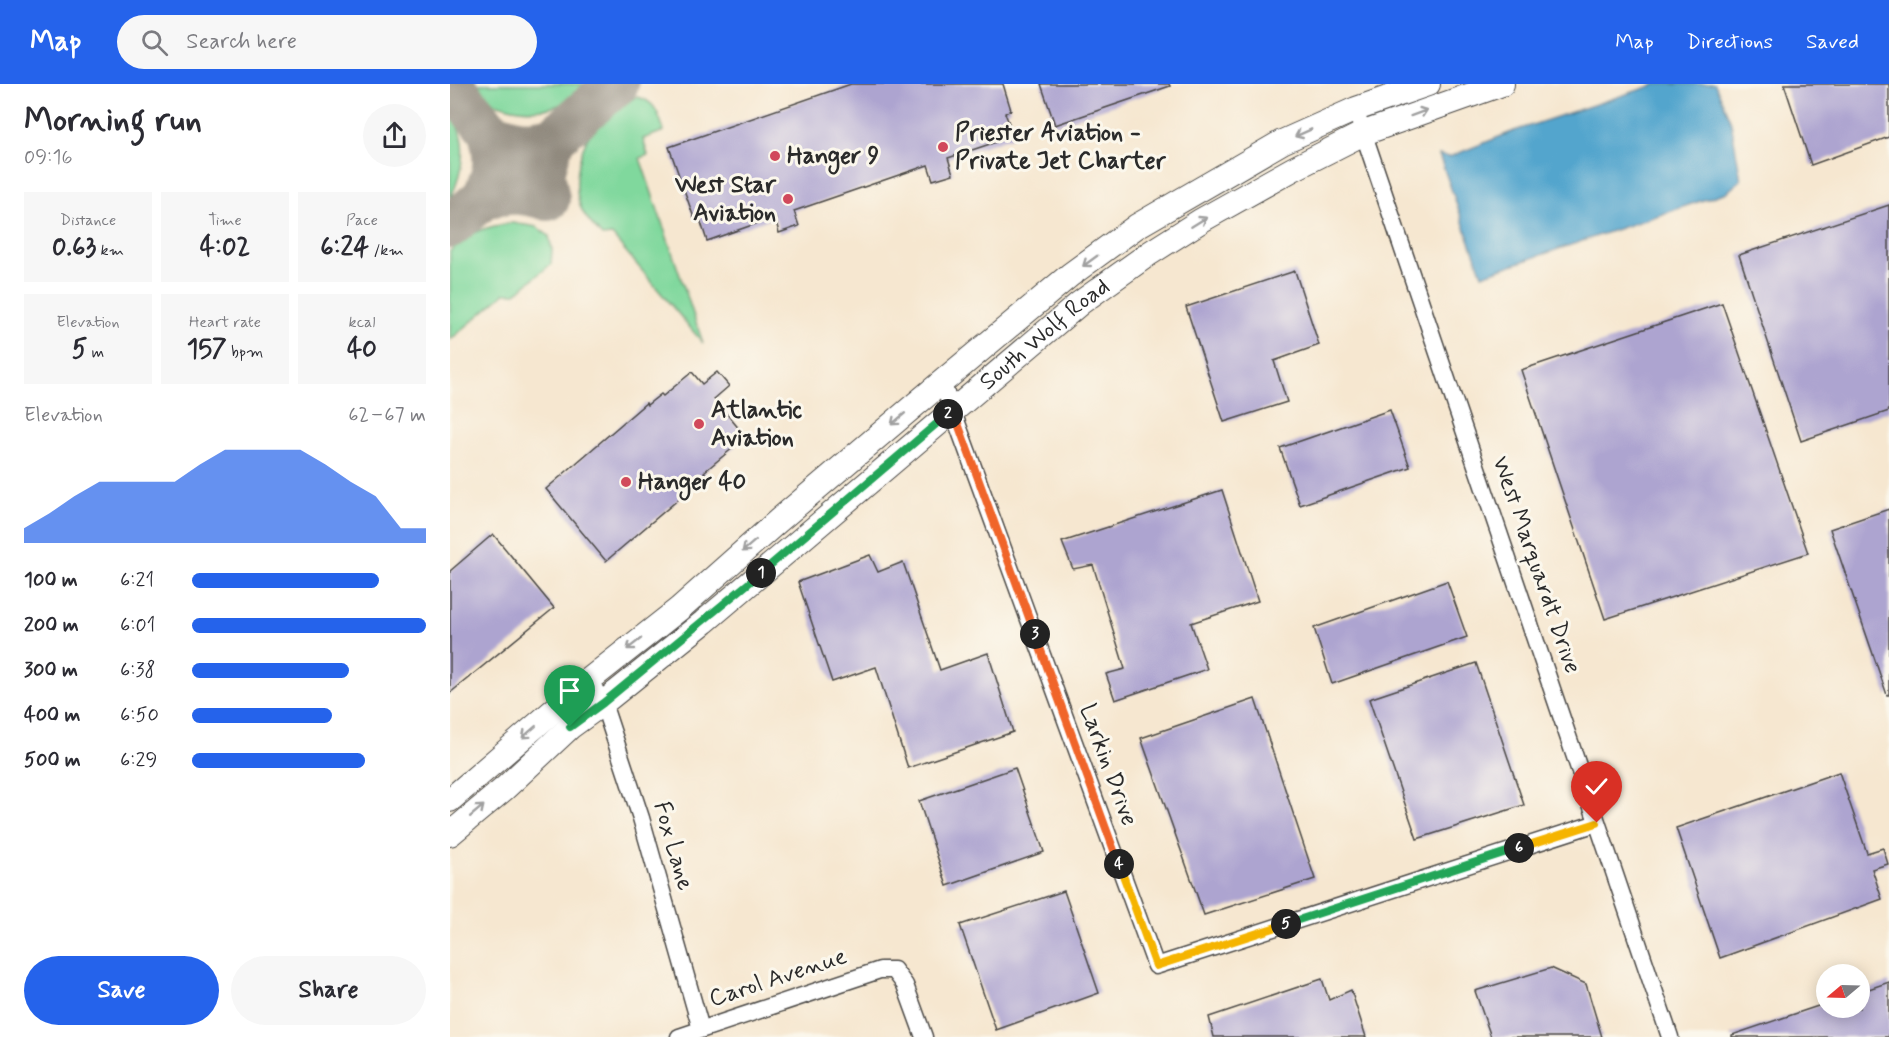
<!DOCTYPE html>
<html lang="en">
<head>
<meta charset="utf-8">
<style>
  :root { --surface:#fff; --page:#f7f7f7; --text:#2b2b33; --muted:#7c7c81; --accent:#2563eb }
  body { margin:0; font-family:Mynerve,sans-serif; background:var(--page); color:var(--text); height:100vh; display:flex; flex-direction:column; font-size:22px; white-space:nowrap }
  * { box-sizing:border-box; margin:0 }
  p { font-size:20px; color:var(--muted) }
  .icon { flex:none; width:33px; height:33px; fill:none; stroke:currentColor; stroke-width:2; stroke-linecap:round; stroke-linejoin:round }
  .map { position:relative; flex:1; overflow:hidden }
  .side { display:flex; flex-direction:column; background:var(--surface); width:450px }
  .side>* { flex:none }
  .needle { width:39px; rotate:251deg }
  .buttons { position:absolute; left:1366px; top:880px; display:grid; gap:12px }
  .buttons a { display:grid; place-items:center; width:54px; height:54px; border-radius:50%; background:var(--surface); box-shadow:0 3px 15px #0003; font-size:30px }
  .pin { position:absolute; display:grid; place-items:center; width:51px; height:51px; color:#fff; margin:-62px -26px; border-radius:50% 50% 50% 0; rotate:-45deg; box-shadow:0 0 6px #0007 }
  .pin .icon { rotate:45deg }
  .km { position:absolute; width:30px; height:30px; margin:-15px; border-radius:50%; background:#222; color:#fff; font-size:16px; line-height:30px; text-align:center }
  .round { display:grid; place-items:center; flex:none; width:63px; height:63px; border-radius:32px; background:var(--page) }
  .head { display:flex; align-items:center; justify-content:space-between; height:102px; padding:0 24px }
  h1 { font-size:33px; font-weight:800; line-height:45px }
  .stats { display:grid; grid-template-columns:repeat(3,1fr); gap:9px; height:102px; padding:6px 24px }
  .stats div { display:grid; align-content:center; border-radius:0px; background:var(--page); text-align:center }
  .stats b { font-size:26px; font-weight:800 }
  .stats small { font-size:16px; font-weight:400 }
  .stats p { font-size:16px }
  .chart { height:168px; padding:12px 24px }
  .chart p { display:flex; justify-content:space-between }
  .chart svg { width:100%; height:108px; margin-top:6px; fill:var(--accent); opacity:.7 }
  .action { display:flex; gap:12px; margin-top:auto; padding:12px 24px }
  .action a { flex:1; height:69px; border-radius:36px; background:var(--accent); color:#fff; font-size:24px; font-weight:800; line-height:69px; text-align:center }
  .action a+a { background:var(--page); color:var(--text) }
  ul { padding:0 24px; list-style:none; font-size:20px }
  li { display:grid; grid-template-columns:96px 72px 1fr; align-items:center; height:45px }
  li i { height:15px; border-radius:8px; background:var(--accent) }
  header { display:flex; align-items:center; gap:36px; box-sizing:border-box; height:84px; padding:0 30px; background:var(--accent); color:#fff }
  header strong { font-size:28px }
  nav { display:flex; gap:33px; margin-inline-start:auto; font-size:21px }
  .search { width:420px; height:54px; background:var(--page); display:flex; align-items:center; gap:15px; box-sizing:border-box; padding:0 21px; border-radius:33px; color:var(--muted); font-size:22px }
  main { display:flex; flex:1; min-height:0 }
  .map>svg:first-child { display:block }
</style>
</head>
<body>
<header>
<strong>Map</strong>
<div class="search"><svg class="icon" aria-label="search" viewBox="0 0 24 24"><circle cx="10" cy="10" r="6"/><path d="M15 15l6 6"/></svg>Search here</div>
<nav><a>Map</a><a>Directions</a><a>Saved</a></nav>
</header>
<main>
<section class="side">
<div class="head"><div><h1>Morning run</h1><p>09:16</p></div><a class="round"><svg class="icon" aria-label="share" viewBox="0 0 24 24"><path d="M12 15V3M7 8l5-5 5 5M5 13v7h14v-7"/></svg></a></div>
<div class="stats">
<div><p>Distance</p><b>0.63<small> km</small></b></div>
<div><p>Time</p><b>4:02</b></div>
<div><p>Pace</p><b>6:24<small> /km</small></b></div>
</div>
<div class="stats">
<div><p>Elevation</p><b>5<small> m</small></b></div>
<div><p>Heart rate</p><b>157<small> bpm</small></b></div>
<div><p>kcal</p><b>40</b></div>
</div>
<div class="chart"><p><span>Elevation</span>62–67 m</p>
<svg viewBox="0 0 160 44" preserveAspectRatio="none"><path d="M0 44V38L10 32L20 25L30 19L40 19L50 19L60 19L70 12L80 6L90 6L100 6L110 6L120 12L130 19L140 25L150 38L160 38V44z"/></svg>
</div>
<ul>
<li><b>100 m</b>6:21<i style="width:80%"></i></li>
<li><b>200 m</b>6:01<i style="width:100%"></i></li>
<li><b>300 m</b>6:38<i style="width:67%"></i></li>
<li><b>400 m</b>6:50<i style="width:60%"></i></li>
<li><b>500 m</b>6:29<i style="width:74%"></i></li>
</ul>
<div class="action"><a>Save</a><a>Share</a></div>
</section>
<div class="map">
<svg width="1439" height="953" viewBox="0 0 1439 953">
  <rect width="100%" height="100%" fill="#fbf7ec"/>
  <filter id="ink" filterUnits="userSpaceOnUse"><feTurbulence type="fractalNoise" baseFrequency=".0167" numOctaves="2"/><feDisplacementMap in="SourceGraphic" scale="12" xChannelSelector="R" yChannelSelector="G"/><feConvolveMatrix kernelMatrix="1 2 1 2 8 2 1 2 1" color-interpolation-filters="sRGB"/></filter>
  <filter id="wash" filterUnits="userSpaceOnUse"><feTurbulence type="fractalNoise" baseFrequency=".008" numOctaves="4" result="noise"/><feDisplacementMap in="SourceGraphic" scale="24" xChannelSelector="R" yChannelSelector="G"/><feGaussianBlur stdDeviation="1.35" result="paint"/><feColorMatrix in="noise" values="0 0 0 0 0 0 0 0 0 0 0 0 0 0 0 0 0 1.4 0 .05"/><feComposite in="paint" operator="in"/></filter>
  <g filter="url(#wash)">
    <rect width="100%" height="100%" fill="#f6e7d0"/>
    <g fill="#80d89d" stroke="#568264" stroke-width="1.5">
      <path d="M23 0H140C131 8 121 17 109 21 87 30 51 26 32 11 29 8 26 3 23 0Z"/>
      <path d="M187 13C205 16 209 31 214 47L193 55 198 71 190 74 253 259 162 151 152 152C146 145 139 138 134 130 120 107 128 62 146 43 150 38 156 35 160 31 169 24 176 16 187 13Z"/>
      <path d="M0 30C20 54 13 89 0 115Z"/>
      <path d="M63 139 87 143 99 152 102 166 101 180 66 209H55L0 256V167C24 147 31 143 63 139Z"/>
    </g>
    <path fill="#52a5cd" stroke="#3e687c" stroke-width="1.5" d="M1207 0H1265L1281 38 1291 96 1277 108 1032 191 989 71 999 73 1064 47Z"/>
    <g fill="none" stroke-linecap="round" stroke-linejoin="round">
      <g stroke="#90897e" stroke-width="44">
        <path d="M0 0 59 70"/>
        <path d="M40 48C67 59 75 60 103 54L93 89 98 115C73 107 60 107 34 113 46 86 47 77 40 48Z"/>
        <path d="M0 142 167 0"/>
      </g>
    </g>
    <g id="blocks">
      <g fill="#ada4d0">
        <path d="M401 0H553L561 26 555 29 564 52 498 74 503 90 483 96 478 81 344 127 349 142 329 149 325 133 257 157 249 132 244 134 219 63Z"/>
        <path d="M591 0H719L720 2 605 41Z"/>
        <path d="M1334 0H1439V53L1361 81Z"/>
        <path d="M1439 121V327L1351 357 1289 171Z"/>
        <path d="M845 187 869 261 824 277 837 318 774 338 736 223Z"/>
        <path d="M1272 219 1358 469 1155 535 1071 286Z"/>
        <path d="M242 288 252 300 267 288 279 302 264 315 296 353 254 388 257 391 156 477 96 405 196 319 197 321 211 310 213 312Z"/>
        <path d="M940 326 960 383 850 421 830 364Z"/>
        <path d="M772 406 808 517 741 539 757 585 665 616 656 590 675 585 643 481 623 485 612 458Z"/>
        <path d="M1439 425V611H1437L1380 445Z"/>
        <path d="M43 450 104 524 0 609V487Z"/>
        <path d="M420 471 428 488 453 478 490 586 538 569 563 648 458 684 426 583 382 598 348 498Z"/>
        <path d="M997 497 1017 553 882 600 864 544Z"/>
        <path d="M1026 579 1074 721 967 755 919 615Z"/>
        <path d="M805 615 865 795 754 831 691 654Z"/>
        <path d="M565 684 594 768 497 802 469 717Z"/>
        <path d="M1389 688 1417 769 1433 764 1438 780 1422 785 1432 815 1270 874 1226 744Z"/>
        <path d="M614 807 649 909 546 946 510 841Z"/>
        <path d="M1101 884 1136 900 1152 953H1041L1025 907Z"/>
        <path d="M872 895 879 916 901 906 916 953H764L759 933Z"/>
        <path d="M1439 898V953H1282V951L1377 919V924H1410V908Z"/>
      </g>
    </g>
  </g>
  <g filter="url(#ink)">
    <use href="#blocks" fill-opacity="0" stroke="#494744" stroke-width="1.5"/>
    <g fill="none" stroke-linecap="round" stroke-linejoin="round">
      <defs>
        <g id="street">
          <path d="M910 39 1220 953"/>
          <path d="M492 298 706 882 1147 739"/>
          <path d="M139 596 153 619 191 734 251 945"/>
          <path d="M229 953 430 886H444L455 901 474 953"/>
        </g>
        <g id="secondary">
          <path d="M0 716 139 596 229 525 328 437 492 298 620 191 687 142 832 58 906 25 978 0"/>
          <path id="s1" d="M0 750 55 704 120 643 153 619 254 538 630 219 700 169 752 136 843 85 914 49 1052 0"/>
        </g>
      </defs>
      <use href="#street" stroke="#494744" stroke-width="19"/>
      <use href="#secondary" stroke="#494744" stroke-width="26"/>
      <use href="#street" stroke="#fff" stroke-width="16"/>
      <use href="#secondary" stroke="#fff" stroke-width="24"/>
    </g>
    <defs><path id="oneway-shaft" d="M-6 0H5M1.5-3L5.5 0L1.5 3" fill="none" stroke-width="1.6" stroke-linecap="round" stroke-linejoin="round" transform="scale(1.5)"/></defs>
    <g stroke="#a0a0a0">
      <use href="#oneway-shaft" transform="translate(969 29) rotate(-20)"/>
      <use href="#oneway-shaft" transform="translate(853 49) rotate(156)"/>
      <use href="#oneway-shaft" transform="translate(749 138) rotate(-32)"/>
      <use href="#oneway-shaft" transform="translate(640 177) rotate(144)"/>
      <use href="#oneway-shaft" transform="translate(448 335) rotate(140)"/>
      <use href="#oneway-shaft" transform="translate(299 462) rotate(139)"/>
      <use href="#oneway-shaft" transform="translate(184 560) rotate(142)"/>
      <use href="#oneway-shaft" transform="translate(79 648) rotate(139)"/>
      <use href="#oneway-shaft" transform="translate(27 727) rotate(-40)"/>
    </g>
  </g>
  <g fill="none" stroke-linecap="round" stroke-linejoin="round" filter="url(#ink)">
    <defs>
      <path id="split-1" d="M120 643 153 619 311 489"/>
      <path id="split-2" d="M311 489 498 330"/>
      <path id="split-3" d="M498 330 503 326 585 550"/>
      <path id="split-4" d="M585 550 669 780"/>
      <path id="split-5" d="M669 780 706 882 836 840"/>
      <path id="split-6" d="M836 840 1069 764"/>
      <path id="split-7" d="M1069 764 1147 739"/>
    </defs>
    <use href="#split-1" stroke="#fff" stroke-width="12"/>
    <use href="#split-2" stroke="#fff" stroke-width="12"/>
    <use href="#split-3" stroke="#fff" stroke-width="12"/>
    <use href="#split-4" stroke="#fff" stroke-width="12"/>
    <use href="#split-5" stroke="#fff" stroke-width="12"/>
    <use href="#split-6" stroke="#fff" stroke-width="12"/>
    <use href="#split-7" stroke="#fff" stroke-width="12"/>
    <use href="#split-1" stroke="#22a559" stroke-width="8"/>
    <use href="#split-2" stroke="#22a559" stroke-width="8"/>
    <use href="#split-3" stroke="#f0652b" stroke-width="8"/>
    <use href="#split-4" stroke="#f0652b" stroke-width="8"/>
    <use href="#split-5" stroke="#f5b400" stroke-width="8"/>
    <use href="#split-6" stroke="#22a559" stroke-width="8"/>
    <use href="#split-7" stroke="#f5b400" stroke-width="8"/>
  </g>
  <g fill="#d1495b" stroke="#fbf7ec" stroke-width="2">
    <circle cx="493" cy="63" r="6"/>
    <circle cx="325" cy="72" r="6"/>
    <circle cx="338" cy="115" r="6"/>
    <circle cx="249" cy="340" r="6"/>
    <circle cx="176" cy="398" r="6"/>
  </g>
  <g text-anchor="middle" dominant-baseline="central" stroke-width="6" stroke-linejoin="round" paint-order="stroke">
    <g font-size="24" font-weight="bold" fill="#2b2b2b" stroke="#fbf7ec" text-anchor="start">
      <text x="505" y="49">Priester Aviation -<tspan x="505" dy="28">Private Jet Charter</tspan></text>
      <text x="337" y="72">Hanger 9</text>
      <text x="326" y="101" text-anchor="end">West Star<tspan x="326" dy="28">Aviation</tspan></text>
      <text x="261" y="326">Atlantic<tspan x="261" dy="28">Aviation</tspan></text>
      <text x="188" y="398">Hanger 40</text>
    </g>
    <g font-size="24" fill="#2b2b2b" stroke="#fbf7ec">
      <text stroke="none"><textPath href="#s1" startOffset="777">South Wolf Road</textPath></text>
      <text transform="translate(1086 481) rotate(71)">West Marquardt Drive</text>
      <text transform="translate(658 681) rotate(70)">Larkin Drive</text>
      <text transform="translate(223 762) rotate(74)">Fox Lane</text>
      <text transform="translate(328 894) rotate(-18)">Carol Avenue</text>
    </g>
  </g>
</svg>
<div class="buttons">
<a><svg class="needle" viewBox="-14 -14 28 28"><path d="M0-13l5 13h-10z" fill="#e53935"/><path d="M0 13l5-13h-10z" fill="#7c7c81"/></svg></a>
</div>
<div class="pin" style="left:120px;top:643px;background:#1e9e55"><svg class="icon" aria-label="arrive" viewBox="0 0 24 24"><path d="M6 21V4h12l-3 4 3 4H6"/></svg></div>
<div class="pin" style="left:1147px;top:739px;background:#d93025"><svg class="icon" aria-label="check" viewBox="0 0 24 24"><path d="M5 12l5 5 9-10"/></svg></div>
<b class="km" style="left:311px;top:489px">1</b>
<b class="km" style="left:498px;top:330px">2</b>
<b class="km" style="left:585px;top:550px">3</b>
<b class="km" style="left:669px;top:780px">4</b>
<b class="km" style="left:836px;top:840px">5</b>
<b class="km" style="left:1069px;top:764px">6</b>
</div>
</main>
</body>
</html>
